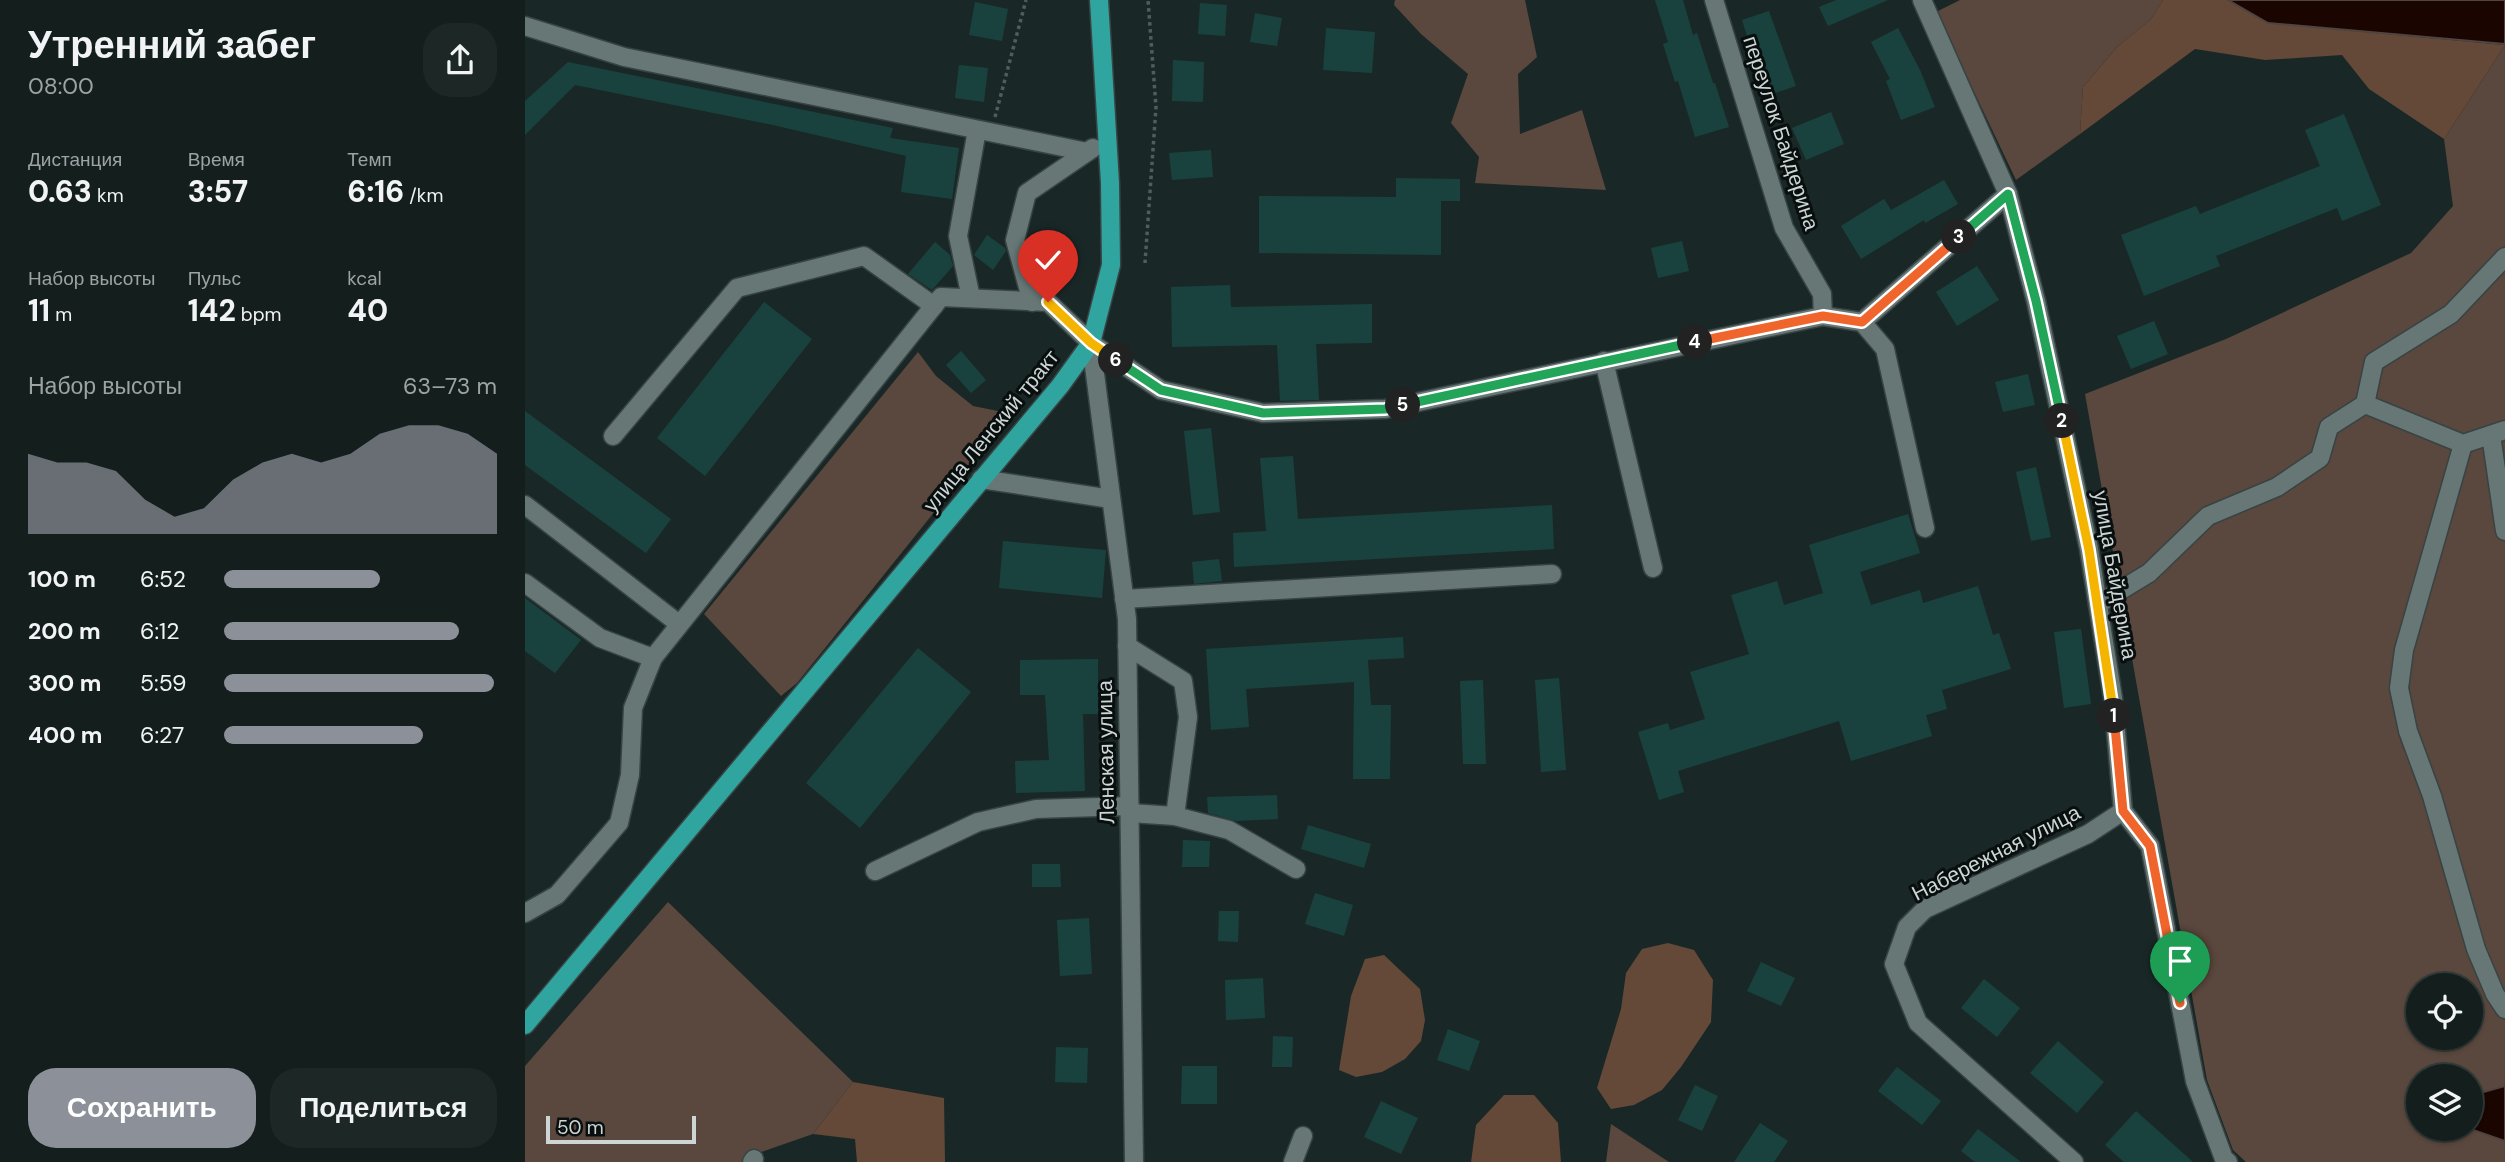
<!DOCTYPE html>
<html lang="ru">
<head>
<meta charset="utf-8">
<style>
  :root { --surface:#131e1d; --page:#1c2726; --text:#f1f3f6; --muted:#9da2a4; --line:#323c3b; --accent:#8c9099 }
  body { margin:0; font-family:"DM Sans",sans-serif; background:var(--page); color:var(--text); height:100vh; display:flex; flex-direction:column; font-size:26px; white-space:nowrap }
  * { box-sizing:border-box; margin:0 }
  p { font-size:23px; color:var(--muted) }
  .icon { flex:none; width:38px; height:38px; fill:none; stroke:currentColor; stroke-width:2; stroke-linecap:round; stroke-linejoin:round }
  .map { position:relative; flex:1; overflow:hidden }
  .panel { display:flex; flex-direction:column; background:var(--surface); width:525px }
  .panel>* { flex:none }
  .tools { position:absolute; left:1881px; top:973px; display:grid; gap:14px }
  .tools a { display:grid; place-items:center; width:77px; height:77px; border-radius:50%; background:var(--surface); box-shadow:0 2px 5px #0004,0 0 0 2px var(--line); font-size:35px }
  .scale { position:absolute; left:21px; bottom:18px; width:150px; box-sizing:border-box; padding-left:7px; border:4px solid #cdd6d5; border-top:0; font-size:19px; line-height:24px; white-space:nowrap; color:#cdd6d5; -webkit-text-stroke:5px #090f0f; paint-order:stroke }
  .pin { position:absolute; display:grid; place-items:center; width:60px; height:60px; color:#fff; margin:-72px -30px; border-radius:50% 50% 50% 0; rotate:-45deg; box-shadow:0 0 7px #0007 }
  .pin .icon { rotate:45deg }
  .km { position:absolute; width:35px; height:35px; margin:-18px; border-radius:50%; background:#222; color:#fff; font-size:19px; line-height:35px; text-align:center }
  .round { display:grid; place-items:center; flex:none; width:74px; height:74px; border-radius:28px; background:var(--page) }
  .overview { display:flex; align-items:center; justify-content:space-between; height:119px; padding:0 28px }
  h1 { font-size:38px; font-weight:800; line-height:52px }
  .figures { display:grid; grid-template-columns:repeat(3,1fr); gap:10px; height:119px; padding:7px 28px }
  .figures div { display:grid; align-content:center }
  .figures b { font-size:30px; font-weight:800 }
  .figures small { font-size:19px; font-weight:400 }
  .figures p { font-size:19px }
  .chart { height:196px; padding:14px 28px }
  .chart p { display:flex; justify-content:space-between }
  .chart svg { width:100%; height:126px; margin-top:7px; fill:var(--accent); opacity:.7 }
  .primary-button { display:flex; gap:14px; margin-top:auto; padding:14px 28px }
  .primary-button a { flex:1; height:80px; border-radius:28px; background:var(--accent); color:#fff; font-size:28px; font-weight:800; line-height:80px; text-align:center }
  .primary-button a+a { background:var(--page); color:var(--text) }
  ul { padding:0 28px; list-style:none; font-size:23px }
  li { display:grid; grid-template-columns:112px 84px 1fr; align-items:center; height:52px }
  li i { height:18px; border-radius:9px; background:var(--accent) }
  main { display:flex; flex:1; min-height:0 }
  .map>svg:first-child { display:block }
</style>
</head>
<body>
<main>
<section class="panel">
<div class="overview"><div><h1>Утренний забег</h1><p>08:00</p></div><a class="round"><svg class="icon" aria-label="share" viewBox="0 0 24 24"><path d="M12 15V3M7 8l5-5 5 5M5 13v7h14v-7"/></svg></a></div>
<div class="figures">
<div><p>Дистанция</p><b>0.63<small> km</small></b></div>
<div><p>Время</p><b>3:57</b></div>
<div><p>Темп</p><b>6:16<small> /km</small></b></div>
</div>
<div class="figures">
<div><p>Набор высоты</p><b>11<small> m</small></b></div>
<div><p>Пульс</p><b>142<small> bpm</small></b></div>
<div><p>kcal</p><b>40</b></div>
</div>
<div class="chart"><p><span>Набор высоты</span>63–73 m</p>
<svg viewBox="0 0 160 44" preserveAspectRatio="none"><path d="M0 44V16L10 19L20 19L30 22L40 32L50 38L60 35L70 25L80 19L90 16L100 19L110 16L120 9L130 6L140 6L150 9L160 16V44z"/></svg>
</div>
<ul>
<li><b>100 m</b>6:52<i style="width:57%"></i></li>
<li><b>200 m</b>6:12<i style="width:86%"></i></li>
<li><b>300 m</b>5:59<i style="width:99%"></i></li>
<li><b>400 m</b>6:27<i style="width:73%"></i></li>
</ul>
<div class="primary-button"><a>Сохранить</a><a>Поделиться</a></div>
</section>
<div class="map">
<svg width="1980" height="1162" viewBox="0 0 1980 1162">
  <rect width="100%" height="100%" fill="#192827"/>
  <g fill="#5a473d" fill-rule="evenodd">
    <path d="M870 0H1000L1012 57 993 74 995 134 1057 110 1081 190 950 183 954 157 926 123 943 74 896 34 869 5Z"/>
    <path d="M1435 0H1638L1626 19 1592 47 1558 87 1555 134 1491 180 1411 12Z"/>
    <path d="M1980 45V1162H1721L1708 1150 1682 1080 1560 394 1701 339 1886 253 1928 206 1919 139ZM1894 985H1946V1038H1894ZM1894 1076H1946V1129H1894Z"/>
    <path d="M393 352 411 376 448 406 488 414 272 683 256 696 179 614Z"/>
    <path d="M143 902 328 1082 288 1134 222 1157 219 1162H0V1066Z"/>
    <path d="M1086 1124 1144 1162H1081Z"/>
  </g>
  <g fill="#644838">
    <path d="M1638 0H1703L1743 23 1980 45 1919 139 1844 89 1817 55 1740 60 1670 49 1555 134 1558 87 1592 47 1626 19Z"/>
    <path d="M1143 943 1169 950 1188 980 1186 1022 1156 1067 1137 1090 1109 1105 1086 1109 1072 1088 1096 1009 1101 973 1117 949Z"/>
    <path d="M859 955 895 989 900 1020 896 1041 880 1059 857 1072 831 1077 814 1070 826 996 840 959Z"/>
    <path d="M328 1082 419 1098 420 1162H332L330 1139 288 1134Z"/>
    <path d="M979 1095H1009L1033 1123 1036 1162H946L951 1125Z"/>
  </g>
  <g fill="#1a0500" stroke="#504440" stroke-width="2">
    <path d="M1703 0H1980V44L1743 23Z"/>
    <path d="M1980 1086V1141L1945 1129 1946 1114 1955 1093Z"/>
  </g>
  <g fill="#19423f">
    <path d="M1130 0H1158L1168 35 1172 33 1188 83H1190L1204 127 1170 137 1153 81 1150 82 1138 44 1143 42Z"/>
    <path d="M1311 0H1363L1303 26 1294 7Z"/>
    <path d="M450 2 483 9 477 41 444 35Z"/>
    <path d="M675 3 702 5 700 36 673 34Z"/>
    <path d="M1244 11 1271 86 1241 96 1217 20Z"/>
    <path d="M730 13 757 18 752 46 725 42Z"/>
    <path d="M801 28 850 32 847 73 798 70Z"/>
    <path d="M1373 28 1395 70 1410 107 1376 120 1361 81 1365 79 1346 42Z"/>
    <path d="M648 60 679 62 678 102 647 101Z"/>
    <path d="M43 62 368 128 365 138 434 148 427 199 376 192 381 156 248 125 50 85 0 135V101Z"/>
    <path d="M434 65 463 68 459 102 430 98Z"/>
    <path d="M1306 112 1319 144 1281 160 1267 128Z"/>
    <path d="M1819 114 1856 205 1817 221 1812 208 1691 256 1695 266 1619 296 1596 235 1671 206 1675 214 1795 166 1780 130Z"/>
    <path d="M686 150 688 177 647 180 644 153Z"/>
    <path d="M871 178 935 179V201H916V255L734 253V196L871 197Z"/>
    <path d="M1419 180 1433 204 1400 223 1399 220 1336 259 1316 226 1359 199 1366 210Z"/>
    <path d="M462 235 480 248 481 251 468 270 449 255Z"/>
    <path d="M1157 241 1164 271 1133 278 1126 248Z"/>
    <path d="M410 242 425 255 428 266 407 290 383 274Z"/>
    <path d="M1452 266 1474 300 1432 326 1411 292Z"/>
    <path d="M705 285 706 307 847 304V343L791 344 794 400 755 401 752 345 647 347 646 287Z"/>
    <path d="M239 302 287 339 180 476 132 438Z"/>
    <path d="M1629 321 1643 354 1606 369 1592 336Z"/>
    <path d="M436 351 461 380 446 393 421 365Z"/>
    <path d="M1503 374 1510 405 1478 412 1470 382Z"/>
    <path d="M0 411 146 519 121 553 0 465Z"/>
    <path d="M686 428 695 512 668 515 659 431Z"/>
    <path d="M768 456 773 519 1027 505 1029 549 709 567 708 533 741 531 735 458Z"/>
    <path d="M1511 467 1526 537 1506 541 1491 472Z"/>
    <path d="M1383 514 1395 553 1335 572 1346 605 1395 590 1398 603 1453 586 1468 635 1474 633 1486 669 1417 690 1422 709 1401 715 1407 736 1326 761 1314 721 1153 771 1159 792 1134 800 1113 732 1143 723 1145 730 1180 719 1165 672 1224 654 1206 595 1252 581 1259 605 1298 593 1284 545Z"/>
    <path d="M478 541 581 550 577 598 474 588Z"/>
    <path d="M694 559 697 581 669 584 667 562Z"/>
    <path d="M0 598 56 640 30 673 0 651Z"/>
    <path d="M1556 629 1566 704 1539 708 1529 632Z"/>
    <path d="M878 637 879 658 843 660 846 705H866L865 779H828L829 682 721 689 724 727 686 730 681 649Z"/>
    <path d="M393 648 446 692 335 828 281 783Z"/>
    <path d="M573 659V714H558L560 791 491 793 490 761 524 760 520 695H495V660Z"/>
    <path d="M1034 678 1041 770 1016 772 1010 680Z"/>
    <path d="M958 680 961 764H938L935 681Z"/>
    <path d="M752 795 753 819 711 821 683 813 682 797Z"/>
    <path d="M783 825 846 844 839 868 776 849Z"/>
    <path d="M658 840 685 841 684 867H657Z"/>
    <path d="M507 864H535L536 887H507Z"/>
    <path d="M790 893 828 905 819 936 780 924Z"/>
    <path d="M694 911H714L713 942 693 941Z"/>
    <path d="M564 918 567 974 535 976 532 920Z"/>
    <path d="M1236 962 1270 978 1256 1006 1222 991Z"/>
    <path d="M738 978 740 1018 701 1020 700 980Z"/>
    <path d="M1459 979 1495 1008 1472 1037 1436 1008Z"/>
    <path d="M923 1029 955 1041 944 1071 912 1060Z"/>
    <path d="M748 1036 768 1037 767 1067H747Z"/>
    <path d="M1533 1041 1579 1082 1552 1113 1505 1073Z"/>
    <path d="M531 1047 563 1048 562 1083 530 1082Z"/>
    <path d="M657 1066H692V1104H656Z"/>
    <path d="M1372 1067 1416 1101 1397 1125 1353 1091Z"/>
    <path d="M1170 1085 1193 1096 1177 1131 1153 1120Z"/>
    <path d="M856 1101 893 1118 876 1154 839 1137Z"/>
    <path d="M1611 1111 1668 1162H1599L1580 1145Z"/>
    <path d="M1235 1123 1263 1141 1249 1162H1209Z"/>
    <path d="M1453 1129 1496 1162H1450L1436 1151Z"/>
  </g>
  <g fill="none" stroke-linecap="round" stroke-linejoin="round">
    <defs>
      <g id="minor">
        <path d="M1189 0 1259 228 1297 294 1298 316"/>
        <path d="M1397 0 1483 194 1511 301 1564 549 1588 698 1598 811 1625 846 1670 1081 1699 1159 1703 1162"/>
        <path d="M0 26 99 57 562 152"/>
        <path d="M446 298 433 236 452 130"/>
        <path d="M507 302 490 240 502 193 568 148"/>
        <path d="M1337 322 1483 194"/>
        <path d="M566 343 602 619 609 1162"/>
        <path d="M1079 361 1128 568"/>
        <path d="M1840 404 1849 362 1926 314 1980 257"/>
        <path d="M1966 435 1980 531"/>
        <path d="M88 436 212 288 339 256 409 306"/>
        <path d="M1938 444 1879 650 1874 688 1883 731 1907 796 1951 949 1970 994 1980 1009"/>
        <path d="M456 479 586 499"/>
        <path d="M0 505 154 624"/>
        <path d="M0 583 75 638 128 658 416 297 523 302 566 343 636 390 738 413 860 409 1298 316 1337 322 1360 349 1400 528"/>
        <path d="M599 599 1027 574"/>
        <path d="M1573 604 1624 573 1683 516 1752 487 1795 458 1804 427 1840 404 1938 444 1980 430"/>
        <path d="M602 646 658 681 663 717 650 816"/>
        <path d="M605 813 650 816 704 830 771 869"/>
        <path d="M350 871 453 822 511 809 605 806"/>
        <path d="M0 913 32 895 94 823 105 775 108 708 128 658"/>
        <path d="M227 1162 229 1159"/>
        <path d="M768 1162 778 1136"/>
        <path d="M1549 1162 1393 1023 1369 964 1382 927 1400 909 1563 834 1598 811"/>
      </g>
      <path id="major" d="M0 1025 535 386 566 343 586 265 585 183 574 0"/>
    </defs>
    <use href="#minor" stroke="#384343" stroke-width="21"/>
    <use href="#major" stroke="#384343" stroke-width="21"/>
    <g stroke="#505d5c" stroke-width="3.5" stroke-dasharray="3.5 3.5" stroke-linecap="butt">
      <path d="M470 117 501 0"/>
      <path d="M620 263 631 107 623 0"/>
    </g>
    <use href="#minor" stroke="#667776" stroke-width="18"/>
    <use href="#major" stroke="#30a49f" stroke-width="18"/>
  </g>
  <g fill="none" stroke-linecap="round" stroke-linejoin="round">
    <defs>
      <path id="split-1" d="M1589 716 1598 811 1625 846 1655 1003"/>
      <path id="split-2" d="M1537 421 1564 550 1589 716"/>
      <path id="split-3" d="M1434 237 1483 194 1511 301 1537 421"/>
      <path id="split-4" d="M1170 342 1298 316 1337 322 1434 237"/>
      <path id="split-5" d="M878 405 1170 342"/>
      <path id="split-6" d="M591 360 636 390 738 413 860 409 878 405"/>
      <path id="split-7" d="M523 302 566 343 591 360"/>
    </defs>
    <use href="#split-1" stroke="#fff" stroke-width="14"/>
    <use href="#split-2" stroke="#fff" stroke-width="14"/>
    <use href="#split-3" stroke="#fff" stroke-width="14"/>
    <use href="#split-4" stroke="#fff" stroke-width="14"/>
    <use href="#split-5" stroke="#fff" stroke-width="14"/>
    <use href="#split-6" stroke="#fff" stroke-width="14"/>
    <use href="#split-7" stroke="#fff" stroke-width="14"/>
    <use href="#split-1" stroke="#f0652b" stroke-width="9"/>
    <use href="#split-2" stroke="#f5b400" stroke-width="9"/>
    <use href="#split-3" stroke="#22a559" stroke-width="9"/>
    <use href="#split-4" stroke="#f0652b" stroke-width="9"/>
    <use href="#split-5" stroke="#22a559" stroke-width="9"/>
    <use href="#split-6" stroke="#22a559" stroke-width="9"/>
    <use href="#split-7" stroke="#f5b400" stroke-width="9"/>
  </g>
  <g text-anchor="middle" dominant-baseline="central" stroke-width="6" stroke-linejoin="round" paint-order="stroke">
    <g font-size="21" fill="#cdd6d5" stroke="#090f0f">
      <text transform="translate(1256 133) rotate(72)">переулок Байдерина</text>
      <text transform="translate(466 431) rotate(-51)">улица Ленский тракт</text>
      <text transform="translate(1590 575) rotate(80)">улица Байдерина</text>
      <text transform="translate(581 752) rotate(-91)">Ленская улица</text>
      <text transform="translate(1471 853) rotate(-27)">Набережная улица</text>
    </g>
  </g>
</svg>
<div class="tools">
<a><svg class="icon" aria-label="locate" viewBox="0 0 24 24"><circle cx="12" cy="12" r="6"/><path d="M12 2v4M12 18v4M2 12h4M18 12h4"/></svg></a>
<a><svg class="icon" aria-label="layers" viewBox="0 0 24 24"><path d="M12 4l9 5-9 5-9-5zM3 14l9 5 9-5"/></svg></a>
</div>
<div class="scale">50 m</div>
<div class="pin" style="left:1655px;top:1003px;background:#1e9e55"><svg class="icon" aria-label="arrive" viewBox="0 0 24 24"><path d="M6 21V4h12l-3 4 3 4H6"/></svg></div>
<div class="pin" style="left:523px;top:302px;background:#d93025"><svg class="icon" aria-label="check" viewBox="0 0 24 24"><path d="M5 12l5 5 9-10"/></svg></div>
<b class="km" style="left:1589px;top:716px">1</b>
<b class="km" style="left:1537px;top:421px">2</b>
<b class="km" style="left:1434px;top:237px">3</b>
<b class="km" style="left:1170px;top:342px">4</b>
<b class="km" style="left:878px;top:405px">5</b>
<b class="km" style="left:591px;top:360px">6</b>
</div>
</main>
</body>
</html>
